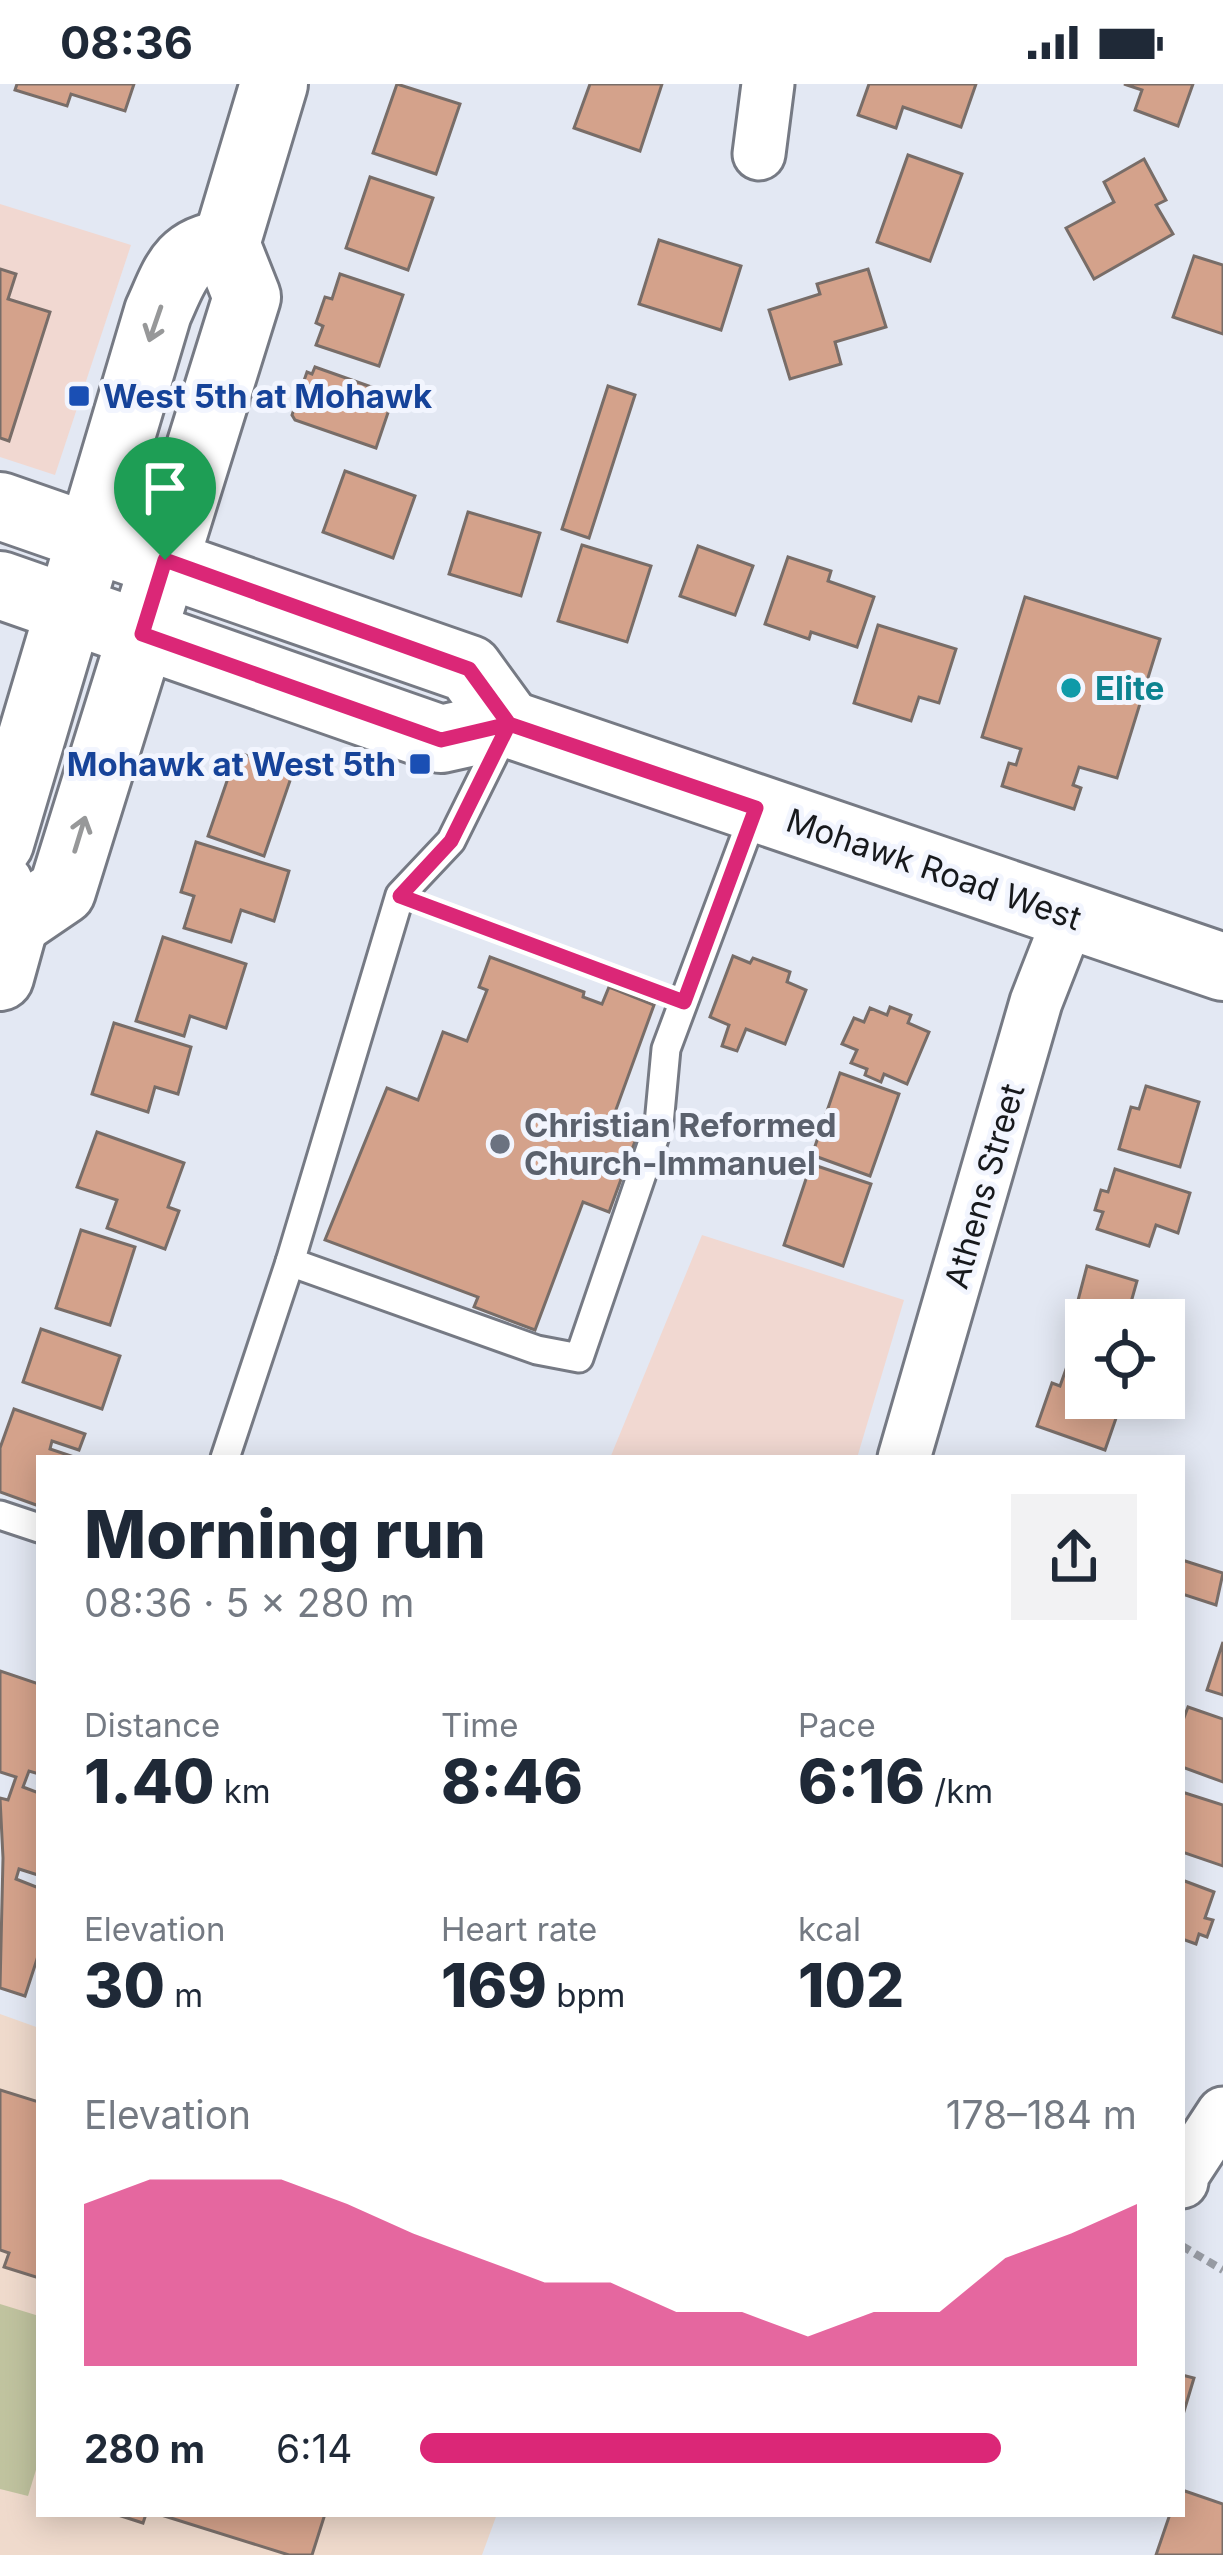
<!DOCTYPE html>
<html lang="en">
<head>
<meta charset="utf-8">
<style>
  :root { --surface:#fff; --page:#f2f2f3; --text:#1f2937; --muted:#747a83; --accent:#db2777 }
  body { margin:0; font-family:Inter,sans-serif; background:var(--page); color:var(--text); height:100vh; display:flex; flex-direction:column; font-size:45px; white-space:nowrap }
  * { box-sizing:border-box; margin:0 }
  p { font-size:39px; color:var(--muted) }
  .icon { flex:none; width:66px; height:66px; fill:none; stroke:currentColor; stroke-width:2; stroke-linecap:round; stroke-linejoin:round }
  .map { position:relative; flex:1; overflow:hidden }
  .details { position:absolute; left:36px; top:1371px; width:1149px; height:1062px; display:flex; flex-direction:column; background:var(--surface); border-radius:0px; box-shadow:0 6px 30px #0003 }
  .details>* { flex:none }
  .tools { position:absolute; left:1065px; top:1215px; display:grid; gap:24px }
  .tools a { display:grid; place-items:center; width:120px; height:120px; border-radius:0px; background:var(--surface); box-shadow:0 6px 30px #0003; font-size:60px }
  .pin { position:absolute; display:grid; place-items:center; width:102px; height:102px; color:#fff; margin:-123px -51px; border-radius:50% 50% 50% 0; rotate:-45deg; box-shadow:0 0 12px #0007 }
  .pin .icon { rotate:45deg }
  .round { display:grid; place-items:center; flex:none; width:126px; height:126px; border-radius:0px; background:var(--page) }
  .head { display:flex; align-items:center; justify-content:space-between; height:204px; padding:0 48px }
  h1 { font-size:66px; font-weight:800; line-height:90px }
  .metrics { display:grid; grid-template-columns:repeat(3,1fr); gap:18px; height:204px; padding:12px 48px }
  .metrics div { display:grid; align-content:center }
  .metrics b { font-size:60px; font-weight:800 }
  .metrics small { font-size:33px; font-weight:400 }
  .metrics p { font-size:33px }
  .chart { height:336px; padding:24px 48px }
  .chart p { display:flex; justify-content:space-between }
  .chart svg { width:100%; height:216px; margin-top:12px; fill:var(--accent); opacity:.7 }
  ul { padding:0 48px; list-style:none; font-size:39px }
  li { display:grid; grid-template-columns:192px 144px 1fr; align-items:center; height:90px }
  li i { height:30px; border-radius:15px; background:var(--accent) }
  .status { display:flex; justify-content:space-between; align-items:center; height:84px; padding:0 60px; background:var(--surface); direction:ltr }
  .status svg { height:33px; fill:currentColor }
  .map>svg:first-child { display:block }
</style>
</head>
<body>
<div class="status"><b>08:36</b><svg viewBox="0 0 49 12"><path d="M0 12V9h3v3zM5 12V6h3v6zM10 12V3h3v9zM15 12V0h3v12zM26 1h20v11H26zM47 4h2v5h-2z"/></svg></div>
<div class="map">
<svg width="1223" height="2471" viewBox="0 0 1223 2471">
  <rect width="100%" height="100%" fill="#e3e8f3"/>
  <g fill="#f1d8d1">
    <path d="M0 120 131 161 55 391 0 373Z"/>
    <path d="M702 1151 904 1216 857 1374H610Z"/>
  </g>
  <path fill="#efdacc" d="M0 1930 39 1944V2430H497L482 2471H0Z"/>
  <path fill="#c0c39f" d="M0 2220 39 2232V2376L28 2412 0 2405Z"/>
  <g fill="#d4a28b" stroke="#786d68" stroke-width="3">
    <path d="M17 0H134L125 27 71 10 67 22 15 6Z"/>
    <path d="M397 0 460 20 436 90 373 69Z"/>
    <path d="M590 0H662L640 67 574 44Z"/>
    <path d="M869 0H976L961 43 903 23 896 44 858 31Z"/>
    <path d="M1124 0H1193L1178 42 1135 26 1142 6Z"/>
    <path d="M908 71 962 90 930 177 877 158Z"/>
    <path d="M1144 75 1166 116 1156 121 1173 150 1094 195 1066 144 1114 118 1104 98Z"/>
    <path d="M370 93 433 114 408 186 346 164Z"/>
    <path d="M659 156 741 182 721 246 639 220Z"/>
    <path d="M1194 172 1223 181V250L1173 233Z"/>
    <path d="M0 185 16 190 8 215 50 228 9 357 0 354Z"/>
    <path d="M868 185 886 243 835 258 841 280 790 295 769 226 820 210 817 200Z"/>
    <path d="M340 190 403 211 379 282 316 261 323 242 316 239 325 213 332 215Z"/>
    <path d="M315 283 394 311 376 364 295 336 292 331 307 288 312 290Z"/>
    <path d="M608 302 635 311 589 454 562 445Z"/>
    <path d="M345 387 415 412 393 474 323 448Z"/>
    <path d="M468 428 540 449 521 512 449 490Z"/>
    <path d="M582 461 651 482 627 558 558 537Z"/>
    <path d="M698 462 753 482 735 531 680 512Z"/>
    <path d="M788 473 831 487 828 497 874 513 857 563 811 548 809 555 765 540Z"/>
    <path d="M1025 513 1160 555 1117 694 1079 683 1073 701 1081 704 1074 725 1002 702 1009 679 1016 681 1021 665 982 653Z"/>
    <path d="M878 541 956 565 939 619 919 613 911 637 854 619Z"/>
    <path d="M237 668 293 688 264 772 208 752Z"/>
    <path d="M196 758 289 787 274 837 241 826 231 858 184 844 194 812 181 808Z"/>
    <path d="M163 853 246 880 226 944 190 932 184 952 136 937Z"/>
    <path d="M733 872 750 879 753 874 790 888 787 898 806 906 785 960 746 945 737 967 722 962 729 941 710 933Z"/>
    <path d="M490 873 584 908 583 913 602 920 609 903 654 921 610 1042 637 1052 609 1128 583 1118 535 1246 474 1223 478 1213 325 1156 387 1004 418 1016 443 948 467 957 487 906 479 903Z"/>
    <path d="M890 923 911 931 908 939 929 948 907 1000 884 990 881 998 865 991 867 985 851 979 857 966 842 960 854 934 864 938 870 924 887 931Z"/>
    <path d="M114 939 191 963 178 1010 155 1003 148 1028 92 1010Z"/>
    <path d="M840 989 899 1010 870 1092 812 1071Z"/>
    <path d="M1146 1002 1199 1018 1180 1083 1119 1065 1131 1023 1139 1025Z"/>
    <path d="M97 1048 184 1079 168 1123 179 1127 165 1165 107 1144 117 1116 77 1103Z"/>
    <path d="M811 1080 871 1100 843 1182 784 1161Z"/>
    <path d="M1115 1085 1190 1109 1178 1149 1156 1141 1149 1162 1097 1145 1103 1128 1095 1126 1101 1106 1108 1108Z"/>
    <path d="M81 1146 135 1163 110 1241 56 1224Z"/>
    <path d="M1087 1182 1137 1197 1126 1236H1086V1247L1071 1243Z"/>
    <path d="M41 1245 120 1272 102 1325 23 1298Z"/>
    <path d="M1071 1271 1086 1277V1314H1123L1105 1366 1037 1342 1052 1299 1060 1302Z"/>
    <path d="M14 1325 85 1350 79 1366 52 1357 50 1365 77 1374H39V1422L0 1408V1364Z"/>
    <path d="M1182 1476 1223 1489 1216 1521 1182 1510Z"/>
    <path d="M1223 1558V1611L1207 1606Z"/>
    <path d="M0 1587 39 1600V1690L29 1687 23 1703 39 1709V1787L38 1791 19 1785 16 1795 39 1804V1869L25 1912 0 1904 3 1774 0 1714 8 1716 16 1693 0 1688Z"/>
    <path d="M1188 1623 1223 1635V1698L1182 1683V1639Z"/>
    <path d="M1182 1708 1223 1721V1782L1182 1768Z"/>
    <path d="M1182 1796 1214 1808 1205 1834 1213 1836 1207 1853 1199 1850 1196 1860 1182 1855Z"/>
    <path d="M0 2006 39 2018V2194L4 2183 9 2169 0 2166Z"/>
    <path d="M1182 2291 1194 2294 1182 2334Z"/>
    <path d="M1182 2406 1223 2420V2471H1156L1170 2430H1182Z"/>
    <path d="M115 2430H146L143 2439Z"/>
    <path d="M158 2430H325L312 2471H289Z"/>
  </g>
  <g fill="none" stroke-linecap="round" stroke-linejoin="round">
    <defs>
      <g id="lane">
        <path d="M290 1178 537 1266 579 1274 659 1040 666 965 756 724"/>
        <path d="M225 1374 290 1178 400 811 451 757 506 646"/>
        <path d="M0 1431 39 1444"/>
      </g>
      <g id="street">
        <path d="M759 70 768 0"/>
        <path d="M904 1374 1036 918 1070 831"/>
        <path d="M1182 2098 1183 2090 1223 2029"/>
      </g>
      <g id="secondary">
        <path d="M0 422 469 585 509 640"/>
        <path d="M0 501 441 655 509 640 1223 883"/>
        <path d="M0 759 158 228C175 191 180 165 226 160"/>
        <path d="M0 801 15 839 0 893"/>
        <path d="M15 839 62 807 247 213 226 160 274 0"/>
      </g>
    </defs>
    <use href="#lane" stroke="#767a84" stroke-width="33"/>
    <use href="#street" stroke="#767a84" stroke-width="57"/>
    <use href="#secondary" stroke="#767a84" stroke-width="72"/>
    <g stroke="#989ca4" stroke-width="8" stroke-dasharray="9 6" stroke-linecap="butt">
      <path d="M435 825 652 906"/>
      <path d="M1182 2162 1223 2186"/>
    </g>
    <use href="#lane" stroke="#fff" stroke-width="27"/>
    <use href="#street" stroke="#fff" stroke-width="51"/>
    <use href="#secondary" stroke="#fff" stroke-width="66"/>
  </g>
  <defs><path id="oneway-shaft" d="M-6 0H5M1.5-3L5.5 0L1.5 3" fill="none" stroke-width="1.6" stroke-linecap="round" stroke-linejoin="round" transform="scale(3)"/></defs>
  <g stroke="#979899">
    <use href="#oneway-shaft" transform="translate(155 240) rotate(109)"/>
    <use href="#oneway-shaft" transform="translate(80 750) rotate(-73)"/>
  </g>
  <g fill="none" stroke-linecap="round" stroke-linejoin="round">
    <defs>
      <path id="route" d="M165 476 469 585 509 640 451 757 400 812 684 918 756 724 509 640 441 656 142 550 165 476"/>
    </defs>
    <use href="#route" stroke="#fff" stroke-width="24"/>
    <use href="#route" stroke="#db2777" stroke-width="15"/>
  </g>
  <g fill="#1a4fb4" stroke="#f2f5fe" stroke-width="4.5">
    <rect x="67" y="300" width="24" height="24" rx="6"/>
    <rect x="408" y="668" width="24" height="24" rx="6"/>
  </g>
  <circle fill="#0f9aa8" stroke="#f2f5fe" stroke-width="4.5" cx="1071" cy="604" r="12"/>
  <circle fill="#6b7280" stroke="#f2f5fe" stroke-width="4.5" cx="500" cy="1060" r="12"/>
  <g text-anchor="middle" dominant-baseline="central" stroke-width="10" stroke-linejoin="round" paint-order="stroke">
    <g font-size="33" font-weight="bold" fill="#164399" stroke="#f2f5fe" text-anchor="start">
      <text x="103" y="312">West 5th at Mohawk</text>
      <text x="396" y="680" text-anchor="end">Mohawk at West 5th</text>
    </g>
    <g font-size="33" font-weight="bold" fill="#0d838f" stroke="#f2f5fe" text-anchor="start">
      <text x="1095" y="604">Elite</text>
    </g>
    <g font-size="33" fill="#17191c" stroke="#f2f5fe">
      <text transform="translate(934 785) rotate(19)">Mohawk Road West</text>
      <text transform="translate(984 1102) rotate(-74)">Athens Street</text>
    </g>
    <g font-size="33" font-weight="bold" fill="#5b616d" stroke="#f2f5fe" text-anchor="start">
      <text x="524" y="1041">Christian Reformed<tspan x="524" dy="38">Church-Immanuel</tspan></text>
    </g>
  </g>
</svg>
<div class="tools">
<a><svg class="icon" aria-label="locate" viewBox="0 0 24 24"><circle cx="12" cy="12" r="6"/><path d="M12 2v4M12 18v4M2 12h4M18 12h4"/></svg></a>
</div>
<div class="pin" style="left:165px;top:476px;background:#1e9e55"><svg class="icon" aria-label="arrive" viewBox="0 0 24 24"><path d="M6 21V4h12l-3 4 3 4H6"/></svg></div>
<section class="details">
<div class="head"><div><h1>Morning run</h1><p>08:36 · 5 × 280 m</p></div><a class="round"><svg class="icon" aria-label="share" viewBox="0 0 24 24"><path d="M12 15V3M7 8l5-5 5 5M5 13v7h14v-7"/></svg></a></div>
<div class="metrics">
<div><p>Distance</p><b>1.40<small> km</small></b></div>
<div><p>Time</p><b>8:46</b></div>
<div><p>Pace</p><b>6:16<small> /km</small></b></div>
</div>
<div class="metrics">
<div><p>Elevation</p><b>30<small> m</small></b></div>
<div><p>Heart rate</p><b>169<small> bpm</small></b></div>
<div><p>kcal</p><b>102</b></div>
</div>
<div class="chart"><p><span>Elevation</span>178–184 m</p>
<svg viewBox="0 0 160 44" preserveAspectRatio="none"><path d="M0 44V11L10 6L20 6L30 6L40 11L50 17L60 22L70 27L80 27L90 33L100 33L110 38L120 33L130 33L140 22L150 17L160 11V44z"/></svg>
</div>
<ul>
<li><b>280 m</b>6:14<i style="width:81%"></i></li>
</ul>
</section>
</div>
</body>
</html>
